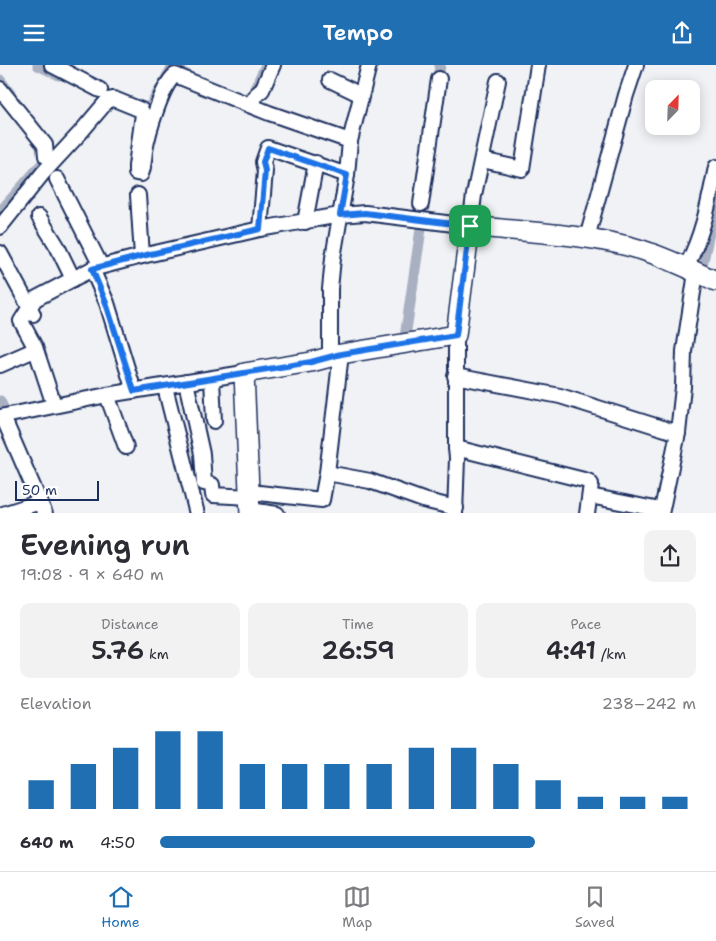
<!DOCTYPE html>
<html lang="en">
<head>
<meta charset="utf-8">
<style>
  :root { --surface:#fff; --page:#f2f2f3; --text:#2b2b33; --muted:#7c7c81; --line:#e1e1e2; --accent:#1f6fb2 }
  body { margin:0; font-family:"Shantell Sans",sans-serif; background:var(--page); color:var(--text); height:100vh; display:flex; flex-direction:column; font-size:19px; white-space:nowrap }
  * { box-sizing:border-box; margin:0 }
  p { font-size:16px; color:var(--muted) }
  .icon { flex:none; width:28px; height:28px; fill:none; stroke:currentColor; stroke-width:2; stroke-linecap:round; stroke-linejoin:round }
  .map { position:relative; height:448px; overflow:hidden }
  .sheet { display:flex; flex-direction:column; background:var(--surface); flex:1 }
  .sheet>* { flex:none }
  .needle { width:32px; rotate:23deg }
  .fabs { position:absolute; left:645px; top:15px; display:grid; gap:10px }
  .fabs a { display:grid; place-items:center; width:55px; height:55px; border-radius:10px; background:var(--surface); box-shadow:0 2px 12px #0003; font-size:25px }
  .scale { position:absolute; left:15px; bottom:12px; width:84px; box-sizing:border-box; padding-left:5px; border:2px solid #1b2f5e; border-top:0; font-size:14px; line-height:18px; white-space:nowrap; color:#1b2f5e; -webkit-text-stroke:4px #fff; paint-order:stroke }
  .pin { position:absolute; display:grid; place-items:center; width:42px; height:42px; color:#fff; margin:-21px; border-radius:10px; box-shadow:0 2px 8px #0006 }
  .round { display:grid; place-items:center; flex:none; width:52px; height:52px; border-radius:10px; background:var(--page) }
  .headline { display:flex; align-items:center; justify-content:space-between; height:85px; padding:0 20px }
  h1 { font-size:28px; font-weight:600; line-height:38px }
  .figures { display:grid; grid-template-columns:repeat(3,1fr); gap:8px; height:85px; padding:5px 20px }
  .figures div { display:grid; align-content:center; border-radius:10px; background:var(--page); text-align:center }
  .figures b { font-size:25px; font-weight:600 }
  .figures small { font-size:14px; font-weight:400 }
  .figures p { font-size:14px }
  .chart { height:140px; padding:10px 20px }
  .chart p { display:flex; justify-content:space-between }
  .chart svg { width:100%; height:90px; margin-top:5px; stroke:var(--accent); stroke-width:6 }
  ul { padding:0 20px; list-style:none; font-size:16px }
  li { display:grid; grid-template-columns:80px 60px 1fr; align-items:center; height:38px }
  li i { height:12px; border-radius:6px; background:var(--accent) }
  header { display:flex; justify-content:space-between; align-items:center; height:65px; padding:0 20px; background:var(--accent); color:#fff; font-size:22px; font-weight:600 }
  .tab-bar { display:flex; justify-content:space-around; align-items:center; height:70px; border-top:1px solid var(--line); background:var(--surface); font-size:14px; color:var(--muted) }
  .tab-bar a { display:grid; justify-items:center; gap:2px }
  .tab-bar .current { color:var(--accent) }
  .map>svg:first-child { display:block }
</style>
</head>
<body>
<header><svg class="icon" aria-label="menu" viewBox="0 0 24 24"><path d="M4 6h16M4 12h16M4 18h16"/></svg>Tempo<svg class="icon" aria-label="share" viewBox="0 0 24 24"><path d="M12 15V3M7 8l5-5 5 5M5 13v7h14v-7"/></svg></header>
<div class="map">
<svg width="716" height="449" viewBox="0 0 716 449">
  <rect width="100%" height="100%" fill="#f1f2f5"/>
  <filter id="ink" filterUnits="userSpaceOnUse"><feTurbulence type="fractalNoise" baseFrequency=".02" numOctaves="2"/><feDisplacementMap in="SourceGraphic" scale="10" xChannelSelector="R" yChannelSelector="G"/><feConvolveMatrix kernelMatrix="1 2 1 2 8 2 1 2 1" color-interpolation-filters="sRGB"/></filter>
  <g filter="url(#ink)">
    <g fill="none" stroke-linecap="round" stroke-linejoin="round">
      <g stroke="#a8b0c2" stroke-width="11">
        <path d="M38 0 59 10"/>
        <path d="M0 15 11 30"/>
        <path d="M437 22 440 0"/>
        <path d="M248 32 252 30 266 0"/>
        <path d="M134 39 142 42H150L172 3 187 10"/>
        <path d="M0 147 43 98"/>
        <path d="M699 214 716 136"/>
        <path d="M405 272 426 130"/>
        <path d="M0 336 10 358"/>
      </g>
      <defs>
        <g id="street">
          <path d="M52 0 100 25"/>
          <path d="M330 15 361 30"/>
          <path d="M0 24 45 80 46 91"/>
          <path d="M250 40 257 29 262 25 273 0"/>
          <path d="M482 95 522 104 538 0"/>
          <path d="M57 114 101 201"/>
          <path d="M138 130 142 191"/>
          <path d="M421 139 439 14"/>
          <path d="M39 152 57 181 73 214"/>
          <path d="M305 157 316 98"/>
          <path d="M0 162 43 108 80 68 108 35 114 34 141 45 143 49 136 101V108L141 109C144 102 144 93 145 86 148 68 162 20 175 10L269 48 350 76"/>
          <path d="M260 164 265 106 263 97 268 83 347 110"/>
          <path d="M587 173 626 30 636 0"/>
          <path d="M0 188 33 249"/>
          <path d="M686 202C703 170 709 137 716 102"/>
          <path d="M92 204 107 238 134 326"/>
          <path d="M330 292V224L333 193 347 110 350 76 369 0"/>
          <path d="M0 300 32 286 37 289"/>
          <path d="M455 311 560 331 678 368"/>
          <path d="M212 314 214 356"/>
          <path d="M186 317 202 389 204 418 212 420 213 430 250 432"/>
          <path d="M165 322 197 449"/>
          <path d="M107 330 126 382"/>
          <path d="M54 340 35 282 21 256 35 234 92 204 142 191 260 164 340 150 365 148 470 161 474 130 498 16"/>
          <path d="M0 352 107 330 244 308"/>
          <path d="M3 352 45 449"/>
          <path d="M456 383 588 416 591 419 587 449"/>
          <path d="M327 408 370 416 423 435 456 443"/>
          <path d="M250 427 322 435 327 408 341 289"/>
          <path d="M590 431 660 445"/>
          <path d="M250 445 277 449"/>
          <path d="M3 449 40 437"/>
          <path d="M455 449 457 393 456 383V270"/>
          <path d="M661 449 678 368 683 322 684 286 695 214V211L690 207V204"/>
        </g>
        <path id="secondary" d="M250 449 244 308 311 297 341 289 456 270 470 161C524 167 590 169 642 185 667 193 692 205 716 216"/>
      </defs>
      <use href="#street" stroke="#1b2f5e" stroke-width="18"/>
      <use href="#secondary" stroke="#1b2f5e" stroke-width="22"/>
      <use href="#street" stroke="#fff" stroke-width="14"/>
      <use href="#secondary" stroke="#fff" stroke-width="19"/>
    </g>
  </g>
  <g fill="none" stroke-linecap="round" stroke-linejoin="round" filter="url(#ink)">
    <defs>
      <path id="route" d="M268 83 347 110 340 150 365 148 470 161 456 270 341 289 311 297 134 326 106 238 92 204 142 191 260 164 265 106 263 97Z"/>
    </defs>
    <use href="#route" stroke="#fff" stroke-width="10"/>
    <use href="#route" stroke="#1a73e8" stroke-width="6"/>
  </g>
</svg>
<div class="fabs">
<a><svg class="needle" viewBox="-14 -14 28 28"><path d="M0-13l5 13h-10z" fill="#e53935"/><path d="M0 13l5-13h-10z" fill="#7c7c81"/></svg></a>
</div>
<div class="scale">50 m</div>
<div class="pin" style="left:470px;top:161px;background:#1e9e55"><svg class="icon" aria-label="arrive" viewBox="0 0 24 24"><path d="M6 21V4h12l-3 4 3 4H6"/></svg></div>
</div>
<section class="sheet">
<div class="headline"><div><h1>Evening run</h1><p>19:08 · 9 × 640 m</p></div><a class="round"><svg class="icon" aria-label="share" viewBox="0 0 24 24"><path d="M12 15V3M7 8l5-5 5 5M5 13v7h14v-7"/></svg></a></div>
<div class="figures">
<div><p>Distance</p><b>5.76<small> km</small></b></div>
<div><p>Time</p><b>26:59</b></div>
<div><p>Pace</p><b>4:41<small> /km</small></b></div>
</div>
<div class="chart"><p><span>Elevation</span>238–242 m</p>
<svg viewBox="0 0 160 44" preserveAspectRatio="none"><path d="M5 44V30M15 44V22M25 44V14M35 44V6M45 44V6M55 44V22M65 44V22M75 44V22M85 44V22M95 44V14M105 44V14M115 44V22M125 44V30M135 44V38M145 44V38M155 44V38"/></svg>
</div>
<ul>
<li><b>640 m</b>4:50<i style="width:70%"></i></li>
</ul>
</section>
<nav class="tab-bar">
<a class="current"><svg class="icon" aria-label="home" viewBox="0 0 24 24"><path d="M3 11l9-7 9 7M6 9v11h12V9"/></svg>Home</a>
<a><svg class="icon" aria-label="map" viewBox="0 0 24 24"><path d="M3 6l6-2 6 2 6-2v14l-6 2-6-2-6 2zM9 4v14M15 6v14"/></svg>Map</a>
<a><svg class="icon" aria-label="saved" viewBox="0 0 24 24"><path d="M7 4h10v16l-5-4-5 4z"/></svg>Saved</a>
</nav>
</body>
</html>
